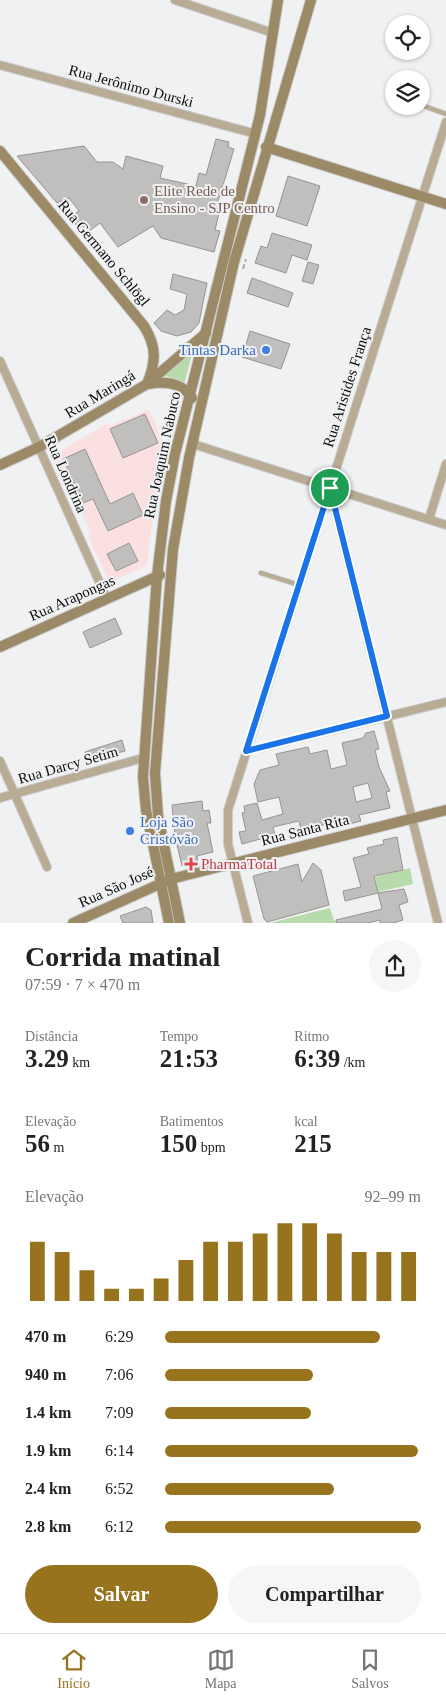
<!DOCTYPE html>
<html lang="pt">
<head>
<meta charset="utf-8">
<style>
  :root { --surface:#fff; --page:#f6f6f6; --text:#222; --muted:#767676; --line:#e0e0e0; --accent:#97731d }
  body { margin:0; font-family:Georgia,serif; background:var(--page); color:var(--text); height:100vh; display:flex; flex-direction:column; font-size:19px; white-space:nowrap }
  * { box-sizing:border-box; margin:0 }
  p { font-size:16px; color:var(--muted) }
  .icon { flex:none; width:28px; height:28px; fill:none; stroke:currentColor; stroke-width:2; stroke-linecap:round; stroke-linejoin:round }
  .map { position:relative; height:923px; overflow:hidden }
  .drawer { display:flex; flex-direction:column; background:var(--surface); flex:1 }
  .drawer>* { flex:none }
  .buttons { position:absolute; left:385px; top:15px; display:grid; gap:10px }
  .buttons a { display:grid; place-items:center; width:45px; height:45px; border-radius:50%; background:var(--surface); box-shadow:0 1px 4px #0004; font-size:25px }
  .pin { position:absolute; display:grid; place-items:center; width:42px; height:42px; color:#fff; margin:-21px; border:2px solid #fff; border-radius:50%; box-shadow:0 1px 5px #0007 }
  .round { display:grid; place-items:center; flex:none; width:52px; height:52px; border-radius:26px; background:var(--page) }
  .head { display:flex; align-items:center; justify-content:space-between; height:85px; padding:0 25px }
  h1 { font-size:28px; font-weight:700; line-height:38px }
  .metrics { display:grid; grid-template-columns:repeat(3,1fr); gap:8px; height:85px; padding:5px 25px }
  .metrics div { display:grid; align-content:center }
  .metrics b { font-size:25px; font-weight:700 }
  .metrics small { font-size:14px; font-weight:400 }
  .metrics p { font-size:14px }
  .chart { height:140px; padding:10px 25px }
  .chart p { display:flex; justify-content:space-between }
  .chart svg { width:100%; height:90px; margin-top:5px; stroke:var(--accent); stroke-width:6 }
  .button { display:flex; gap:10px; margin-top:auto; padding:10px 25px }
  .button a { flex:1; height:58px; border-radius:30px; background:var(--accent); color:#fff; font-size:20px; font-weight:700; line-height:58px; text-align:center }
  .button a+a { background:var(--page); color:var(--text) }
  ul { padding:0 25px; list-style:none; font-size:16px }
  li { display:grid; grid-template-columns:80px 60px 1fr; align-items:center; height:38px }
  li i { height:12px; border-radius:6px; background:var(--accent) }
  .menu { display:flex; justify-content:space-around; align-items:center; height:70px; border-top:1px solid var(--line); background:var(--surface); font-size:14px; color:var(--muted) }
  .menu a { display:grid; justify-items:center; gap:2px }
  .menu .selected { color:var(--accent) }
  .map>svg:first-child { display:block }
</style>
</head>
<body>
<div class="map">
<svg width="446" height="923" viewBox="0 0 446 923">
  <rect width="100%" height="100%" fill="#f0f1f3"/>
  <path fill="#fbe0e1" d="M146 410 150 411 163 442 147 562 144 567 112 581 108 579 88 536 90 531 76 500 71 499 52 456 108 423 110 426Z"/>
  <g fill="#b7dbaa">
    <path d="M193 350 184 385 164 375Z"/>
    <path d="M410 868 413 884 378 892 375 877Z"/>
    <path d="M330 908 334 921 341 919 342 923H270Z"/>
  </g>
  <g fill="#c1bfbe" stroke="#969493" fill-rule="evenodd">
    <path d="M216 139 229 142 228 147 234 149 216 208 220 209 215 230 220 231 214 252 161 238 153 226 118 247 100 223 84 235 70 217 79 211 69 198 57 203 17 156 84 146 97 162H113L123 169 126 156 163 166 160 178 196 186 199 173 206 175Z"/>
    <path d="M288 176 320 186 307 226 276 216Z"/>
    <path d="M272 233 312 245 307 260 292 255 286 273 255 263 261 246 267 248Z"/>
    <path d="M308 262 319 265 313 284 302 281Z"/>
    <path d="M173 274 207 283 199 323 191 332 177 336 161 331 154 323 167 310 175 315 184 310 187 294 170 289Z"/>
    <path d="M252 278 293 293 288 307 247 293Z"/>
    <path d="M250 331 290 344 281 369 242 357Z"/>
    <path d="M145 414 158 443 123 458 110 429Z"/>
    <path d="M85 449 110 504 133 493 143 515 108 531 93 499 83 503 63 459Z"/>
    <path d="M129 543 138 561 116 571 107 554Z"/>
    <path d="M115 618 122 634 90 648 83 632Z"/>
    <path d="M374 731 379 749 375 750 379 767 390 791 386 792 390 808 359 815 361 821 338 827 337 822 301 830 299 821 273 827 275 835 242 844 239 832 246 831 242 813 245 812 244 806 257 803 262 820 283 814 279 797 258 802 254 784 260 770 279 765 276 754 308 747 310 754 327 750 331 769 347 765 342 743 363 738 366 733ZM368 783 372 798 356 802 353 787Z"/>
    <path d="M122 740 125 751 88 761 85 752Z"/>
    <path d="M202 801 203 811 209 810 211 823H207L213 852 197 856 198 862 182 866 175 836 172 805Z"/>
    <path d="M397 837 403 870 374 876 378 893 345 901 343 891 361 887 353 858 369 854 367 848 384 844 383 840Z"/>
    <path d="M313 863 321 870 329 905 267 922 264 919 253 876 298 864 302 882Z"/>
    <path d="M404 889 408 902 399 905 403 920 393 923H380V920L368 923H337L336 920 382 909 378 893Z"/>
    <path d="M146 907 151 910 153 923H123L120 916Z"/>
  </g>
  <g fill="none" stroke-linecap="round" stroke-linejoin="round">
    <defs>
      <g id="lane">
        <path d="M421 105 446 114"/>
        <path d="M261 573 299 585"/>
      </g>
      <g id="street">
        <path d="M175 0 273 33"/>
        <path d="M0 65 256 134"/>
        <path d="M0 361 107 599"/>
        <path d="M193 444 446 525"/>
        <path d="M330 488 438 923"/>
        <path d="M429 519 446 464"/>
        <path d="M246 751 446 702"/>
        <path d="M0 761 47 867"/>
        <path d="M0 798 143 758"/>
        <path d="M248 923 228 844V810L446 122"/>
      </g>
      <g id="secondary">
        <path d="M266 147 446 204"/>
        <path d="M0 151 144 326C157 347 156 362 147 384"/>
        <path d="M148 384C165 381 182 382 192 398"/>
        <path d="M0 465 39 447 147 384 206 333"/>
        <path d="M0 647 160 575"/>
        <path d="M73 923 171 879 446 810"/>
        <path d="M169 923 146 810 143 777 157 576 166 501 175 454 260 115 278 0"/>
        <path d="M180 923 158 816 155 773 173 549 189 458 234 262 311 0"/>
      </g>
    </defs>
    <use href="#lane" stroke="#cccdce" stroke-width="6"/>
    <use href="#street" stroke="#cccdce" stroke-width="10"/>
    <use href="#secondary" stroke="#cccdce" stroke-width="12"/>
    <path stroke="#a8a9aa" stroke-width="2" stroke-dasharray="5 2.5" stroke-linecap="butt" d="M243 269 246 259"/>
    <use href="#lane" stroke="#b8ac95" stroke-width="4"/>
    <use href="#street" stroke="#b8ac95" stroke-width="8"/>
    <use href="#secondary" stroke="#9c8a67" stroke-width="10"/>
  </g>
  <g fill="none" stroke-linecap="round" stroke-linejoin="round">
    <defs>
      <path id="route" d="M330 488 387 716 246 751Z"/>
    </defs>
    <use href="#route" stroke="#fff" stroke-width="10"/>
    <use href="#route" stroke="#1a73e8" stroke-width="6"/>
  </g>
  <circle fill="#8d6e63" stroke="#f0f1f3" stroke-width="2" cx="144" cy="200" r="5"/>
  <g fill="#3f7fe0" stroke="#f0f1f3" stroke-width="2">
    <circle cx="266" cy="350" r="5"/>
    <circle cx="130" cy="831" r="5"/>
  </g>
  <path fill="#e0444e" stroke="#f0f1f3" stroke-width="2" d="M188.5 856.5h5v5h5v5h-5v5h-5v-5h-5v-5h5z"/>
  <g text-anchor="middle" dominant-baseline="central" stroke-width="4" stroke-linejoin="round" paint-order="stroke">
    <g font-size="15" fill="#0d0d0d" stroke="#f0f1f3">
      <text transform="translate(131 86) rotate(15)">Rua Jerônimo Durski</text>
      <text transform="translate(104 253) rotate(50)">Rua Germano Schlögl</text>
      <text transform="translate(347 387) rotate(-72)">Rua Aristides França</text>
      <text transform="translate(100 394) rotate(-31)">Rua Maringá</text>
      <text transform="translate(162 455) rotate(-78)">Rua Joaquim Nabuco</text>
      <text transform="translate(66 474) rotate(66)">Rua Londrina</text>
      <text transform="translate(72 598) rotate(-24)">Rua Arapongas</text>
      <text transform="translate(68 765) rotate(-16)">Rua Darcy Setim</text>
      <text transform="translate(305 830) rotate(-14)">Rua Santa Rita</text>
      <text transform="translate(116 887) rotate(-24)">Rua São José</text>
    </g>
    <g font-size="15" fill="#785e54" stroke="#f0f1f3" text-anchor="start">
      <text x="154" y="191">Elite Rede de<tspan x="154" dy="17">Ensino - SJP Centro</tspan></text>
    </g>
    <g font-size="15" fill="#366cbe" stroke="#f0f1f3" text-anchor="end">
      <text x="256" y="350">Tintas Darka</text>
      <text x="140" y="822" text-anchor="start">Loja São<tspan x="140" dy="17">Cristóvão</tspan></text>
    </g>
    <g font-size="15" fill="#be3a42" stroke="#f0f1f3" text-anchor="start">
      <text x="201" y="864">PharmaTotal</text>
    </g>
  </g>
</svg>
<div class="buttons">
<a><svg class="icon" aria-label="locate" viewBox="0 0 24 24"><circle cx="12" cy="12" r="6"/><path d="M12 2v4M12 18v4M2 12h4M18 12h4"/></svg></a>
<a><svg class="icon" aria-label="layers" viewBox="0 0 24 24"><path d="M12 4l9 5-9 5-9-5zM3 14l9 5 9-5"/></svg></a>
</div>
<div class="pin" style="left:330px;top:488px;background:#1e9e55"><svg class="icon" aria-label="arrive" viewBox="0 0 24 24"><path d="M6 21V4h12l-3 4 3 4H6"/></svg></div>
</div>
<section class="drawer">
<div class="head"><div><h1>Corrida matinal</h1><p>07:59 · 7 × 470 m</p></div><a class="round"><svg class="icon" aria-label="share" viewBox="0 0 24 24"><path d="M12 15V3M7 8l5-5 5 5M5 13v7h14v-7"/></svg></a></div>
<div class="metrics">
<div><p>Distância</p><b>3.29<small> km</small></b></div>
<div><p>Tempo</p><b>21:53</b></div>
<div><p>Ritmo</p><b>6:39<small> /km</small></b></div>
</div>
<div class="metrics">
<div><p>Elevação</p><b>56<small> m</small></b></div>
<div><p>Batimentos</p><b>150<small> bpm</small></b></div>
<div><p>kcal</p><b>215</b></div>
</div>
<div class="chart"><p><span>Elevação</span>92–99 m</p>
<svg viewBox="0 0 160 44" preserveAspectRatio="none"><path d="M5 44V15M15 44V20M25 44V29M35 44V38M45 44V38M55 44V33M65 44V24M75 44V15M85 44V15M95 44V11M105 44V6M115 44V6M125 44V11M135 44V20M145 44V20M155 44V20"/></svg>
</div>
<ul>
<li><b>470 m</b>6:29<i style="width:84%"></i></li>
<li><b>940 m</b>7:06<i style="width:58%"></i></li>
<li><b>1.4 km</b>7:09<i style="width:57%"></i></li>
<li><b>1.9 km</b>6:14<i style="width:99%"></i></li>
<li><b>2.4 km</b>6:52<i style="width:66%"></i></li>
<li><b>2.8 km</b>6:12<i style="width:100%"></i></li>
</ul>
<div class="button"><a>Salvar</a><a>Compartilhar</a></div>
</section>
<nav class="menu">
<a class="selected"><svg class="icon" aria-label="home" viewBox="0 0 24 24"><path d="M3 11l9-7 9 7M6 9v11h12V9"/></svg>Início</a>
<a><svg class="icon" aria-label="map" viewBox="0 0 24 24"><path d="M3 6l6-2 6 2 6-2v14l-6 2-6-2-6 2zM9 4v14M15 6v14"/></svg>Mapa</a>
<a><svg class="icon" aria-label="saved" viewBox="0 0 24 24"><path d="M7 4h10v16l-5-4-5 4z"/></svg>Salvos</a>
</nav>
</body>
</html>
